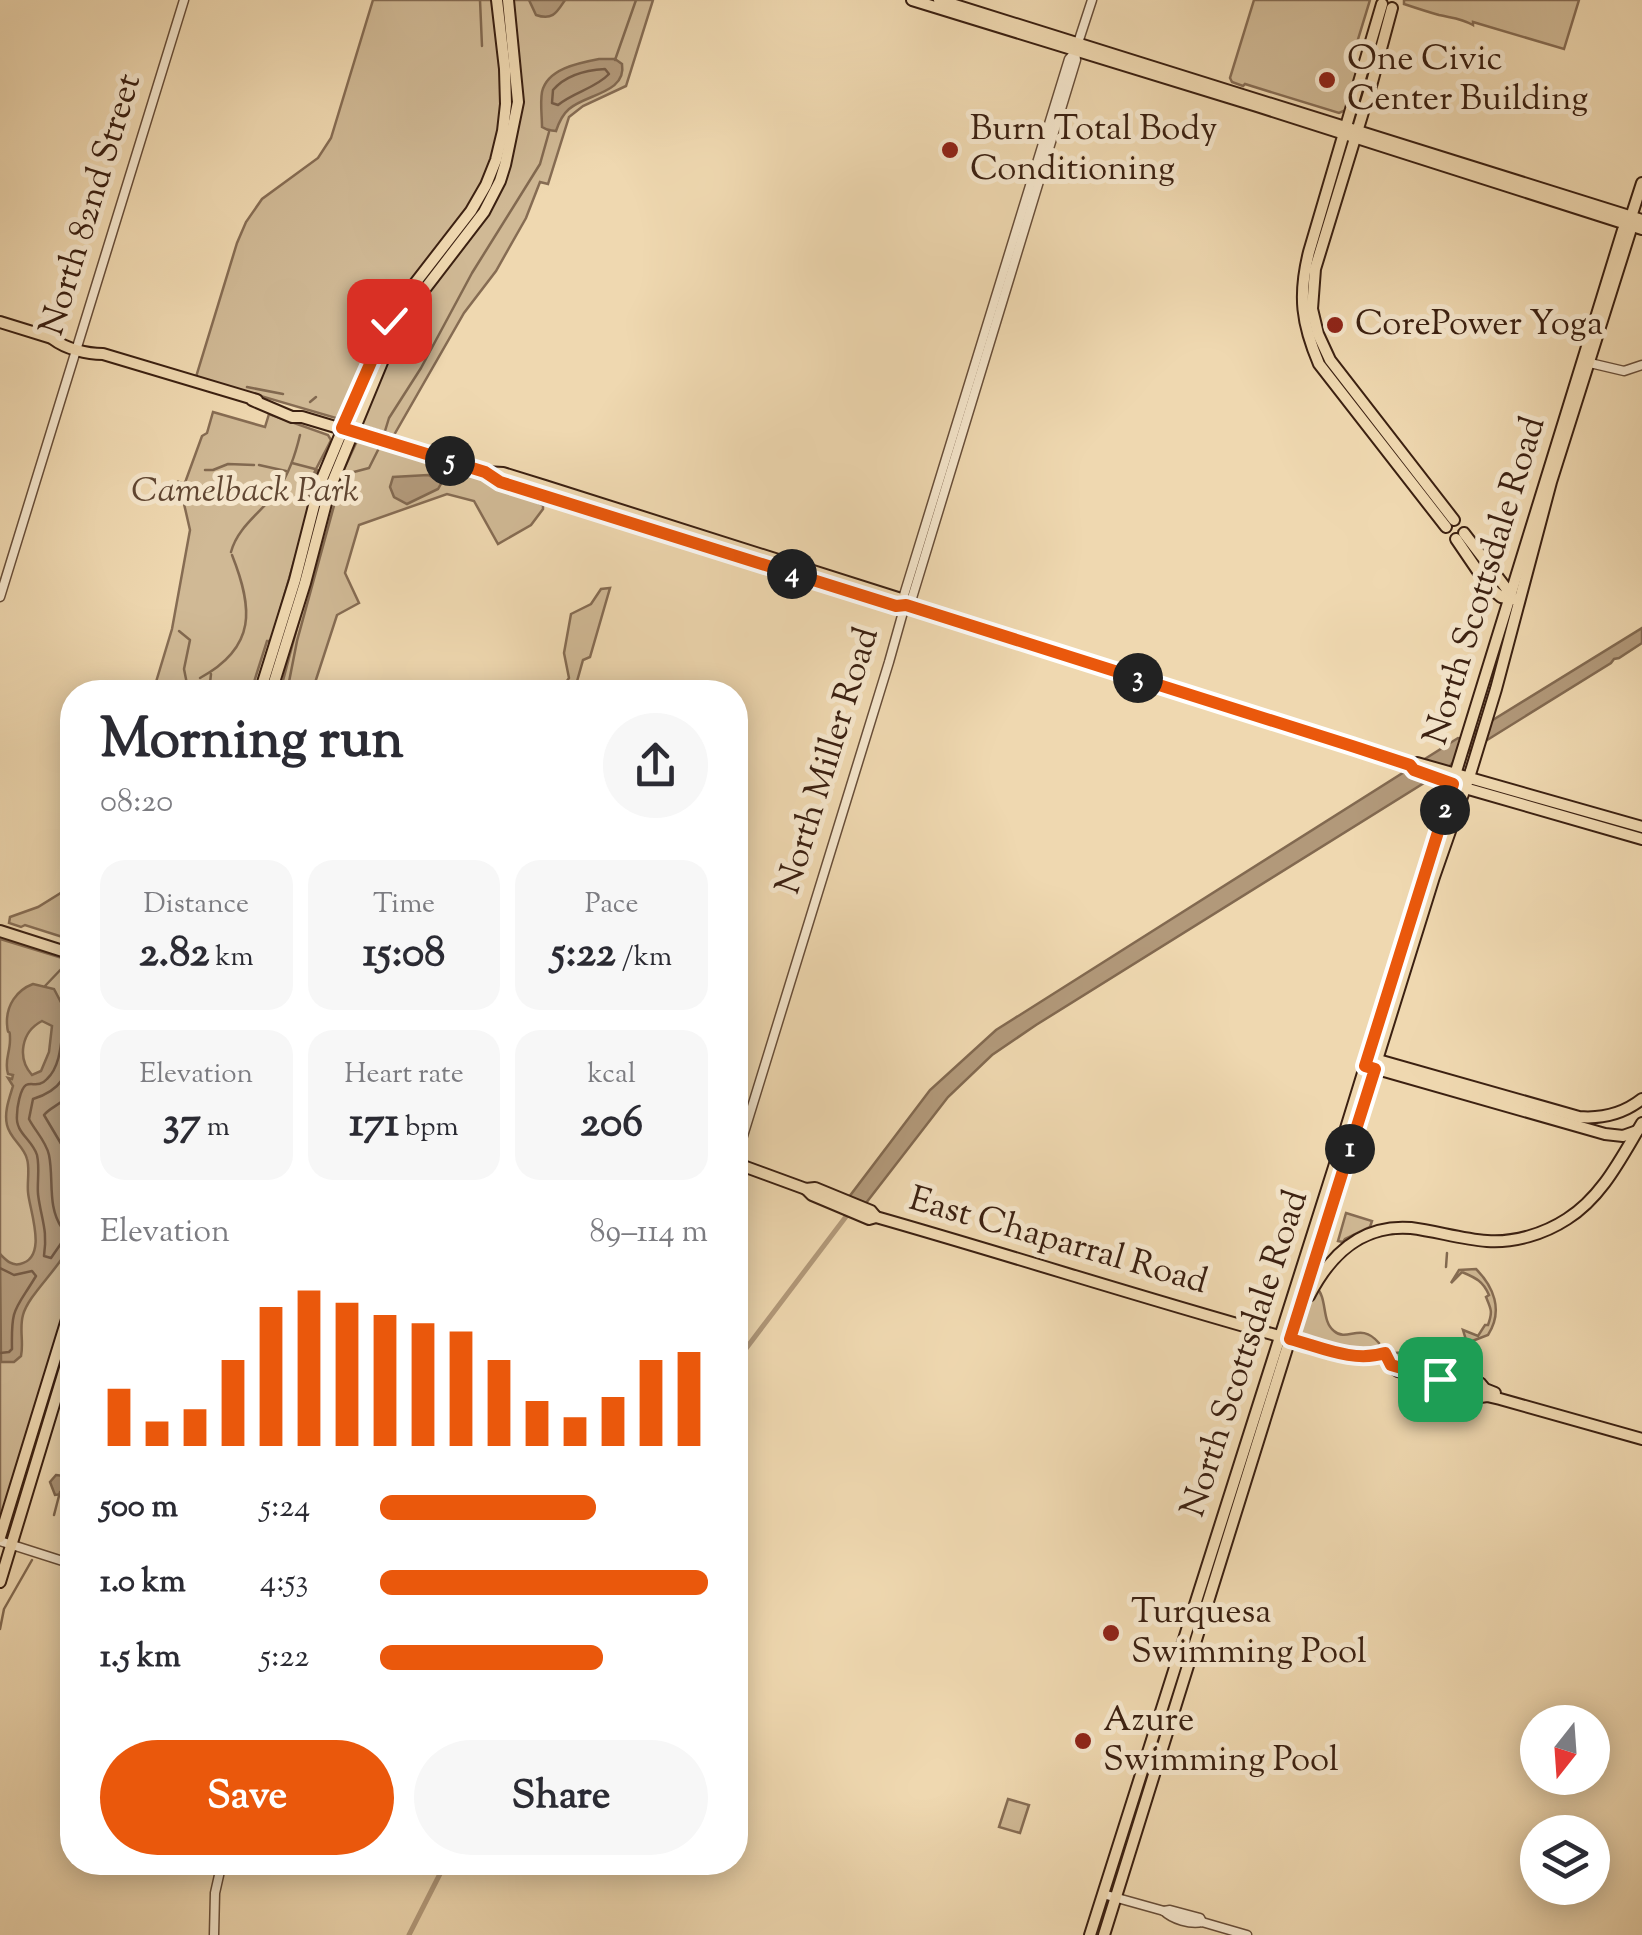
<!DOCTYPE html>
<html lang="en">
<head>
<meta charset="utf-8">
<style>
  :root { --surface:#fff; --page:#f7f7f7; --text:#2b2b33; --muted:#7c7c81; --accent:#ea580c }
  body { margin:0; font-family:"Sorts Mill Goudy",serif; background:var(--page); color:var(--text); height:100vh; display:flex; flex-direction:column; font-size:38px; white-space:nowrap }
  * { box-sizing:border-box; margin:0 }
  p { font-size:32px; color:var(--muted) }
  .icon { flex:none; width:55px; height:55px; fill:none; stroke:currentColor; stroke-width:2; stroke-linecap:round; stroke-linejoin:round }
  .map { position:relative; flex:1; overflow:hidden }
  .side { position:absolute; left:60px; top:680px; width:688px; height:1195px; display:flex; flex-direction:column; background:var(--surface); border-radius:40px; box-shadow:0 5px 25px #0003 }
  .side>* { flex:none }
  .needle { width:65px; rotate:197deg }
  .tools { position:absolute; left:1520px; top:1705px; display:grid; gap:20px }
  .tools a { display:grid; place-items:center; width:90px; height:90px; border-radius:50%; background:var(--surface); box-shadow:0 5px 25px #0003; font-size:50px }
  .pin { position:absolute; display:grid; place-items:center; width:85px; height:85px; color:#fff; margin:-42px; border-radius:20px; box-shadow:0 5px 15px #0006 }
  .km { position:absolute; width:50px; height:50px; margin:-25px; border-radius:50%; background:#222; color:#fff; font-size:28px; line-height:50px; text-align:center }
  .round { display:grid; place-items:center; flex:none; width:105px; height:105px; border-radius:52px; background:var(--page) }
  .summary { display:flex; align-items:center; justify-content:space-between; height:170px; padding:0 40px }
  h1 { font-size:55px; font-weight:800; line-height:75px }
  .figures { display:grid; grid-template-columns:repeat(3,1fr); gap:15px; height:170px; padding:10px 40px }
  .figures div { display:grid; align-content:center; border-radius:25px; background:var(--page); text-align:center }
  .figures b { font-size:42px; font-weight:800 }
  .figures small { font-size:28px; font-weight:400 }
  .figures p { font-size:28px }
  .chart { height:280px; padding:20px 40px }
  .chart p { display:flex; justify-content:space-between }
  .chart svg { width:100%; height:180px; margin-top:10px; stroke:var(--accent); stroke-width:6 }
  .primary-button { display:flex; gap:20px; margin-top:auto; padding:20px 40px }
  .primary-button a { flex:1; height:115px; border-radius:60px; background:var(--accent); color:#fff; font-size:40px; font-weight:800; line-height:115px; text-align:center }
  .primary-button a+a { background:var(--page); color:var(--text) }
  ul { padding:0 40px; list-style:none; font-size:32px }
  li { display:grid; grid-template-columns:160px 120px 1fr; align-items:center; height:75px }
  li i { height:25px; border-radius:12px; background:var(--accent) }
  .map>svg:first-child { display:block }
</style>
</head>
<body>
<div class="map">
<svg width="1642" height="1935" viewBox="0 0 1642 1935">
  <rect width="100%" height="100%" fill="#efd8b0"/>
  <filter id="stains"><feTurbulence type="fractalNoise" baseFrequency=".002" numOctaves="4"/><feColorMatrix values="0 0 0 0 .2 0 0 0 0 .09 0 0 0 0 .02 0 0 0 .5 -.17"/></filter>
  <radialGradient id="worn" r=".72"><stop offset=".6" stop-color="#630" stop-opacity="0"/><stop offset="1" stop-color="#630" stop-opacity=".3"/></radialGradient>
  <g fill="#d0b995" stroke="#866c53" stroke-width="2.5">
    <path d="M373 0H653L626 86 583 106 569 117 548 184 540 182 526 218 496 271 464 313 394 435 196 377 237 243 246 222 262 199 318 158 331 138Z"/>
    <path d="M1254 0H1370L1352 59 1359 68 1346 110 1339 113 1245 84 1243 86 1232 82 1230 78Z"/>
    <path d="M1404 0H1579L1564 49 1473 22V25C1461 18 1452 18 1439 15 1428 12 1416 8 1404 4Z"/>
    <path d="M213 412 265 427 269 414 328 435 331 440C321 461 308 479 305 502L317 471 320 472 271 641H267L254 682 258 684 256 692H153L172 629 190 530 179 482 184 484 186 480 202 436 207 433Z"/>
    <path d="M357 441 484 477 543 505V509L531 525 498 544 474 501 447 494 359 525 345 573 359 603 337 615 312 692H280L332 495Z"/>
    <path d="M610 588 590 657 583 660 574 692H559L569 678 564 653 571 614 591 604 601 589Z"/>
    <path d="M72 886V940L25 925 21 927 9 923 10 917 38 907Z"/>
    <path d="M0 939 72 961V1289L0 1525Z"/>
    <path d="M1346 1213 1372 1221 1370 1227 1345 1239 1343 1242 1338 1241Z"/>
    <path d="M1476 1269C1493 1286 1504 1310 1488 1335L1467 1343 1463 1330 1478 1336 1485 1325H1488C1493 1311 1491 1309 1486 1297L1489 1295C1483 1281 1476 1278 1462 1272L1451 1283 1459 1270Z"/>
    <path d="M1316 1287C1328 1298 1321 1321 1334 1331 1348 1343 1360 1321 1379 1343V1350L1353 1352 1301 1337 1299 1334 1304 1313Z"/>
    <path d="M1472 1346 1477 1351 1475 1358 1463 1362 1464 1369H1474L1468 1375 1471 1376 1469 1379 1456 1380 1396 1363 1394 1359 1395 1353 1408 1352 1409 1354 1404 1355 1406 1363C1424 1369 1439 1356 1457 1359L1459 1355 1466 1352 1465 1349Z"/>
    <path d="M1008 1799 1029 1805 1020 1833 999 1827Z"/>
  </g>
  <g fill="#b2997a" stroke="#826950" stroke-width="2.5" fill-rule="evenodd">
    <path d="M529 0H565C557 12 553 21 536 15Z"/>
    <path d="M599 59H615L622 64C627 93 586 94 569 109 562 115 559 122 556 131 549 130 548 131 542 127 542 116 540 103 542 92 547 69 578 63 599 59Z"/>
    <path d="M428 475 442 482 438 489 407 504 394 497 390 487 393 477Z"/>
    <path d="M1642 628V643L1619 658 1614 659 1611 663 1455 760 1448 768 1036 1025 992 1055 948 1097 866 1203 849 1197 930 1090 996 1030 1458 738 1462 739Z"/>
    <path d="M33 984 54 989 64 1008 72 1017V1240C62 1267 29 1293 23 1315 19 1329 24 1342 21 1356L14 1362H1L0 1254C6 1260 11 1266 20 1264 49 1258 29 1209 28 1192 27 1181 30 1169 27 1159 24 1146 10 1139 7 1125 4 1112 9 1099 13 1086L8 1078 12 1079 13 1075 8 1074C4 1061 10 1053 10 1040 10 1024 8 1040 7 1024 6 1005 17 990 33 984ZM42 1021 52 1026 49 1052 41 1071 32 1075C17 1058 21 1032 42 1021Z"/>
    <path d="M56 1475 72 1477V1493L55 1495 50 1482Z"/>
  </g>
  <g fill="none" stroke-linecap="round" stroke-linejoin="round">
    <g stroke="#765c46" stroke-width="2.5">
      <path d="M605 69 609 74C596 88 574 92 558 105L552 103 553 90C566 75 586 70 605 69Z"/>
      <path d="M72 1024 63 1028C61 1044 60 1067 47 1079 39 1088 32 1082 26 1085 20 1089 17 1108 17 1115 15 1133 32 1139 37 1155 40 1168 37 1182 38 1194 41 1219 48 1229 44 1256L51 1258 62 1242 72 1239"/>
      <path d="M72 1047C67 1076 62 1090 33 1099L29 1119C35 1131 46 1141 49 1155 54 1179 47 1207 62 1228L72 1227"/>
      <path d="M72 1092C64 1103 49 1108 44 1115L63 1147 66 1193 72 1211"/>
      <path d="M0 1268 14 1275 32 1271 36 1276C15 1311 11 1306 12 1349L9 1352 0 1353"/>
    </g>
    <g stroke="#826950" stroke-width="2.5">
      <path d="M480 0 482 46"/>
      <path d="M615 60 636 0"/>
      <path d="M247 387 283 394"/>
      <path d="M310 402 316 397"/>
      <path d="M385 431 389 418 421 368 472 273 540 164 549 132"/>
      <path d="M292 463 315 469"/>
      <path d="M259 465 286 471"/>
      <path d="M205 470H213L228 464 254 465"/>
      <path d="M318 470 320 471"/>
      <path d="M231 552C238 525 265 510 279 488 289 473 296 452 300 435"/>
      <path d="M200 678C257 647 253 608 232 555"/>
      <path d="M179 692 187 684 184 669 190 640 179 631"/>
      <path d="M209 692 211 674"/>
      <path d="M287 692 297 641 335 502 350 473 369 468 379 448"/>
      <path d="M71 835H72"/>
      <path d="M45 986 65 965"/>
      <path d="M1446 1267 1447 1253"/>
      <path d="M63 1475 72 1461"/>
      <path d="M54 1515 60 1492"/>
      <path d="M0 1629 4 1609 32 1560"/>
    </g>
    <g stroke="#b2997a" stroke-width="5">
      <path d="M735 1363 851 1210"/>
      <path d="M409 1935 446 1862"/>
    </g>
    <defs>
      <g id="minor">
        <path d="M1590 363 1624 371 1642 365"/>
        <path d="M0 597 184 0"/>
        <path d="M905 605 912 598 1076 60 1075 52"/>
        <path d="M735 1162 889 662 905 605 904 595 1069 59 1075 52 1092 0"/>
        <path d="M0 1541 72 1564"/>
        <path d="M1103 1894 1164 1911C1172 1919 1191 1925 1202 1922L1247 1935"/>
        <path d="M1164 1911 1170 1910 1200 1918 1202 1922"/>
        <path d="M214 1935 215 1893 222 1862"/>
      </g>
      <g id="major">
        <path d="M912 0 1257 106 1642 229"/>
        <path d="M939 0C1173 74 1408 145 1642 220"/>
        <path d="M1382 4 1309 252C1298 296 1302 324 1319 364L1446 527"/>
        <path d="M1392 8 1371 86 1315 269 1312 309 1318 334 1330 360 1454 520"/>
        <path d="M0 322 55 339"/>
        <path d="M53 339C66 349 87 354 103 354L257 400"/>
        <path d="M252 400 292 417H302L485 472 503 473 545 486 898 598 905 605"/>
        <path d="M485 472 500 482 896 606 905 605 1352 745 1410 765 1414 770 1465 788 1642 839"/>
        <path d="M1464 533 1506 588 1508 597"/>
        <path d="M1456 539 1488 586 1501 597 1514 599"/>
        <path d="M260 692 295 580 319 486 383 333 399 304 471 211 486 185 496 160 503 131 506 104 505 69 497 0"/>
        <path d="M271 692 305 583 330 488 392 338 408 311 484 212 500 181 505 165 518 102 508 0"/>
        <path d="M1410 765 1417 763 1642 827"/>
        <path d="M0 931 72 954"/>
        <path d="M1371 1058 1579 1117C1603 1119 1623 1114 1642 1099"/>
        <path d="M1370 1067 1605 1134 1623 1136 1637 1131"/>
        <path d="M735 1163 806 1189 815 1188 871 1211 876 1217"/>
        <path d="M806 1189 812 1195 869 1219 876 1217C1034 1262 1189 1313 1348 1355L1368 1357 1385 1353 1393 1368 1398 1371 1463 1390 1474 1398 1487 1396 1500 1399 1642 1439"/>
        <path d="M1309 1296C1330 1255 1361 1224 1411 1228 1436 1231 1461 1239 1487 1241 1514 1243 1544 1234 1567 1219 1602 1197 1621 1158 1642 1123"/>
        <path d="M1456 1383H1480L1485 1389 1495 1393"/>
        <path d="M0 1537 72 1303"/>
        <path d="M0 1582 72 1345"/>
        <path d="M1090 1935 1334 1167 1623 230 1631 217 1642 183"/>
        <path d="M1104 1935 1434 877 1471 771 1496 689 1551 482 1630 232 1631 217"/>
      </g>
    </defs>
    <use href="#minor" stroke="#684e39" stroke-width="11"/>
    <use href="#major" stroke="#3b2011" stroke-width="14"/>
    <use href="#minor" stroke="#f5e6cc" stroke-width="8"/>
    <use href="#major" stroke="#efd8b0" stroke-width="10"/>
  </g>
  <g fill="none" stroke-linecap="round" stroke-linejoin="round">
    <defs>
      <path id="route" d="M389 321 342 428 485 472 500 482 896 606 906 605 1352 746 1410 765 1414 770 1453 784 1365 1066 1375 1069 1290 1339C1321 1347 1353 1363 1385 1353L1391 1365 1440 1379"/>
    </defs>
    <use href="#route" stroke="#fff" stroke-width="20"/>
    <use href="#route" stroke="#ea580c" stroke-width="12"/>
  </g>
  <g fill="#8f2418" stroke="#f5e6cc" stroke-width="4">
    <circle cx="1327" cy="80" r="10"/>
    <circle cx="950" cy="150" r="10"/>
    <circle cx="1335" cy="325" r="10"/>
    <circle cx="1111" cy="1633" r="10"/>
    <circle cx="1083" cy="1741" r="10"/>
  </g>
  <g text-anchor="middle" dominant-baseline="central" stroke-width="10" stroke-linejoin="round" paint-order="stroke">
    <g font-size="35" fill="#3b2011" stroke="#f5e6cc" text-anchor="start">
      <text x="1347" y="60">One Civic<tspan x="1347" dy="40">Center Building</tspan></text>
      <text x="970" y="130">Burn Total Body<tspan x="970" dy="40">Conditioning</tspan></text>
      <text x="1355" y="325">CorePower Yoga</text>
      <text x="1131" y="1613">Turquesa<tspan x="1131" dy="40">Swimming Pool</tspan></text>
      <text x="1103" y="1721">Azure<tspan x="1103" dy="40">Swimming Pool</tspan></text>
    </g>
    <g font-size="35" fill="#3b2011" stroke="#f5e6cc">
      <text transform="translate(92 205) rotate(-73)">North 82nd Street</text>
      <text transform="translate(1486 581) rotate(-73)">North Scottsdale Road</text>
      <text transform="translate(829 761) rotate(-73)">North Miller Road</text>
      <text transform="translate(1058 1242) rotate(16)">East Chaparral Road</text>
      <text transform="translate(1246 1354) rotate(-72)">North Scottsdale Road</text>
    </g>
    <g font-size="35" font-style="italic" fill="#604632" stroke="#f5e6cc">
      <text x="245" y="492">Camelback Park</text>
    </g>
  </g>
  <rect width="100%" height="100%" filter="url(#stains)"/>
  <rect width="100%" height="100%" fill="url(#worn)"/>
</svg>
<div class="tools">
<a><svg class="needle" viewBox="-14 -14 28 28"><path d="M0-13l5 13h-10z" fill="#e53935"/><path d="M0 13l5-13h-10z" fill="#7c7c81"/></svg></a>
<a><svg class="icon" aria-label="layers" viewBox="0 0 24 24"><path d="M12 4l9 5-9 5-9-5zM3 14l9 5 9-5"/></svg></a>
</div>
<div class="pin" style="left:1440px;top:1379px;background:#1e9e55"><svg class="icon" aria-label="arrive" viewBox="0 0 24 24"><path d="M6 21V4h12l-3 4 3 4H6"/></svg></div>
<div class="pin" style="left:389px;top:321px;background:#d93025"><svg class="icon" aria-label="check" viewBox="0 0 24 24"><path d="M5 12l5 5 9-10"/></svg></div>
<b class="km" style="left:1350px;top:1149px">1</b>
<b class="km" style="left:1445px;top:810px">2</b>
<b class="km" style="left:1138px;top:678px">3</b>
<b class="km" style="left:792px;top:574px">4</b>
<b class="km" style="left:450px;top:461px">5</b>
<section class="side">
<div class="summary"><div><h1>Morning run</h1><p>08:20</p></div><a class="round"><svg class="icon" aria-label="share" viewBox="0 0 24 24"><path d="M12 15V3M7 8l5-5 5 5M5 13v7h14v-7"/></svg></a></div>
<div class="figures">
<div><p>Distance</p><b>2.82<small> km</small></b></div>
<div><p>Time</p><b>15:08</b></div>
<div><p>Pace</p><b>5:22<small> /km</small></b></div>
</div>
<div class="figures">
<div><p>Elevation</p><b>37<small> m</small></b></div>
<div><p>Heart rate</p><b>171<small> bpm</small></b></div>
<div><p>kcal</p><b>206</b></div>
</div>
<div class="chart"><p><span>Elevation</span>89–114 m</p>
<svg viewBox="0 0 160 44" preserveAspectRatio="none"><path d="M5 44V30M15 44V38M25 44V35M35 44V23M45 44V10M55 44V6M65 44V9M75 44V12M85 44V14M95 44V16M105 44V23M115 44V33M125 44V37M135 44V32M145 44V23M155 44V21"/></svg>
</div>
<ul>
<li><b>500 m</b>5:24<i style="width:66%"></i></li>
<li><b>1.0 km</b>4:53<i style="width:100%"></i></li>
<li><b>1.5 km</b>5:22<i style="width:68%"></i></li>
</ul>
<div class="primary-button"><a>Save</a><a>Share</a></div>
</section>
</div>
</body>
</html>
